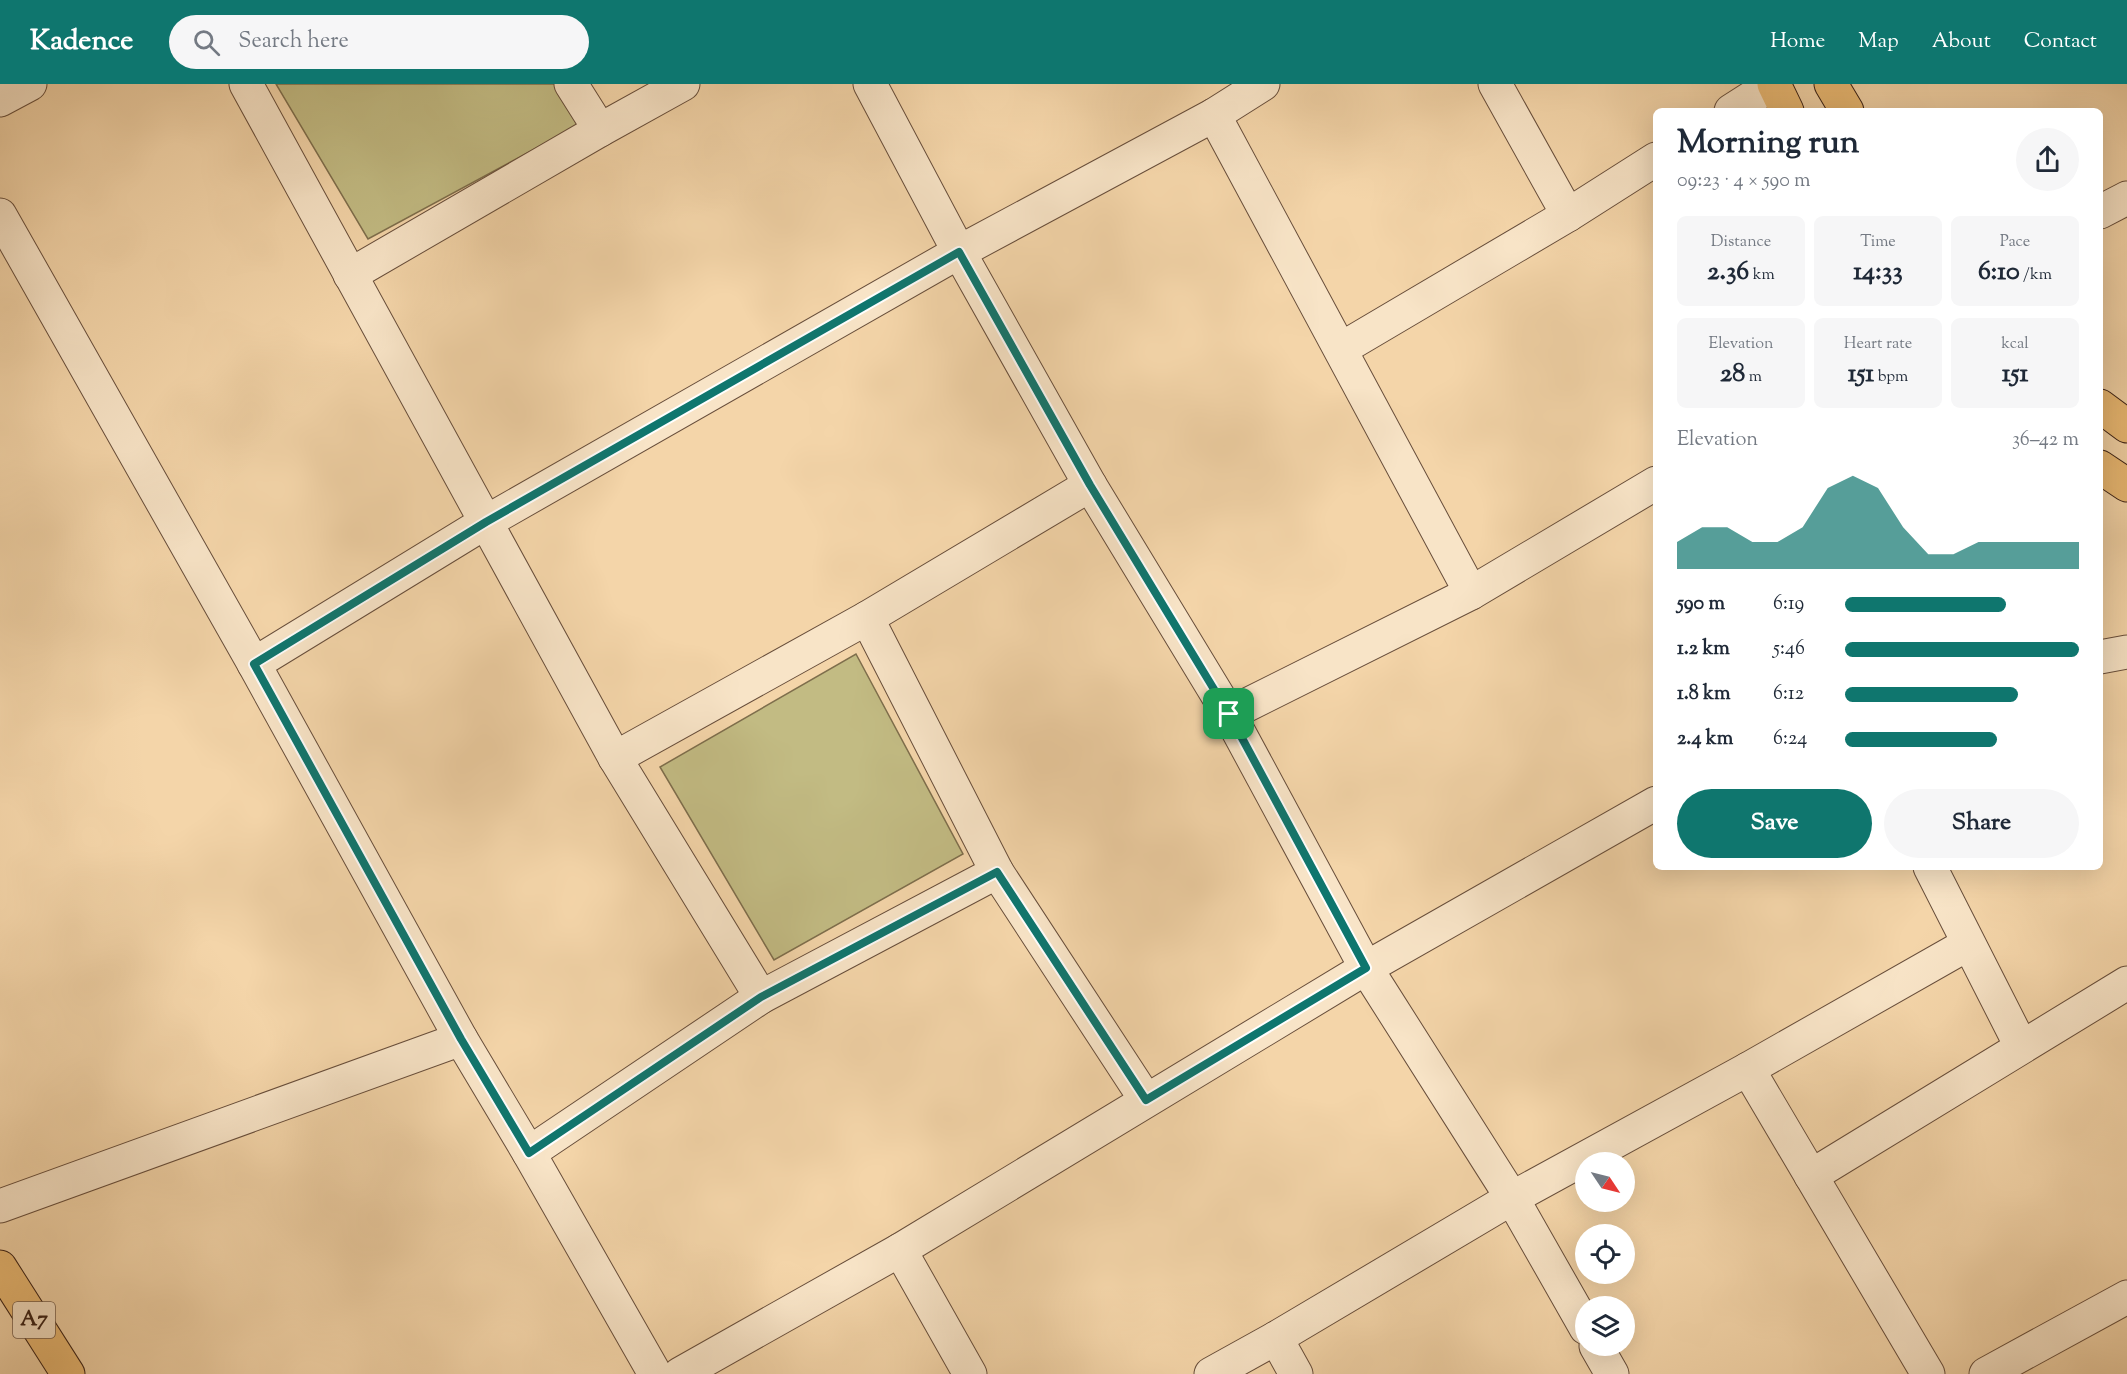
<!DOCTYPE html>
<html lang="en">
<head>
<meta charset="utf-8">
<style>
  :root { --surface:#fff; --page:#f6f6f7; --text:#1f2937; --muted:#747a83; --accent:#0f766e }
  body { margin:0; font-family:"Sorts Mill Goudy",serif; background:var(--page); color:var(--text); height:100vh; display:flex; flex-direction:column; font-size:22px; white-space:nowrap }
  * { box-sizing:border-box; margin:0 }
  p { font-size:20px; color:var(--muted) }
  .icon { flex:none; width:33px; height:33px; fill:none; stroke:currentColor; stroke-width:2; stroke-linecap:round; stroke-linejoin:round }
  .map { position:relative; flex:1; overflow:hidden }
  .panel { position:absolute; left:1653px; top:24px; width:450px; height:762px; display:flex; flex-direction:column; background:var(--surface); border-radius:9px; box-shadow:0 6px 24px #0002 }
  .panel>* { flex:none }
  .needle { width:39px; rotate:125deg }
  .controls { position:absolute; left:1575px; top:1068px; display:grid; gap:12px }
  .controls a { display:grid; place-items:center; width:60px; height:60px; border-radius:50%; background:var(--surface); box-shadow:0 6px 24px #0002; font-size:30px }
  .pin { position:absolute; display:grid; place-items:center; width:51px; height:51px; color:#fff; margin:-26px; border-radius:12px; box-shadow:0 3px 9px #0006 }
  .round { display:grid; place-items:center; flex:none; width:63px; height:63px; border-radius:32px; background:var(--page) }
  .summary { display:flex; align-items:center; justify-content:space-between; height:102px; padding:0 24px }
  h1 { font-size:33px; font-weight:800; line-height:45px }
  .metrics { display:grid; grid-template-columns:repeat(3,1fr); gap:9px; height:102px; padding:6px 24px }
  .metrics div { display:grid; align-content:center; border-radius:9px; background:var(--page); text-align:center }
  .metrics b { font-size:26px; font-weight:800 }
  .metrics small { font-size:16px; font-weight:400 }
  .metrics p { font-size:16px }
  .chart { height:168px; padding:12px 24px }
  .chart p { display:flex; justify-content:space-between }
  .chart svg { width:100%; height:108px; margin-top:6px; fill:var(--accent); opacity:.7 }
  .action { display:flex; gap:12px; margin-top:auto; padding:12px 24px }
  .action a { flex:1; height:69px; border-radius:36px; background:var(--accent); color:#fff; font-size:24px; font-weight:800; line-height:69px; text-align:center }
  .action a+a { background:var(--page); color:var(--text) }
  ul { padding:0 24px; list-style:none; font-size:20px }
  li { display:grid; grid-template-columns:96px 72px 1fr; align-items:center; height:45px }
  li i { height:15px; border-radius:8px; background:var(--accent) }
  header { display:flex; align-items:center; gap:36px; box-sizing:border-box; height:84px; padding:0 30px; background:var(--accent); color:#fff }
  header strong { font-size:28px }
  nav { display:flex; gap:33px; margin-inline-start:auto; font-size:21px }
  .search { width:420px; height:54px; background:var(--page); display:flex; align-items:center; gap:15px; box-sizing:border-box; padding:0 21px; border-radius:33px; color:var(--muted); font-size:22px }
  .map>svg:first-child { display:block }
</style>
</head>
<body>
<header>
<strong>Kadence</strong>
<div class="search"><svg class="icon" aria-label="search" viewBox="0 0 24 24"><circle cx="10" cy="10" r="6"/><path d="M15 15l6 6"/></svg>Search here</div>
<nav><a>Home</a><a>Map</a><a>About</a><a>Contact</a></nav>
</header>
<div class="map">
<svg width="2127" height="1290" viewBox="0 0 2127 1290">
  <rect width="100%" height="100%" fill="#f4d5a9"/>
  <filter id="stains"><feTurbulence type="fractalNoise" baseFrequency=".00333" numOctaves="4"/><feColorMatrix values="0 0 0 0 .2 0 0 0 0 .09 0 0 0 0 .02 0 0 0 .5 -.17"/></filter>
  <radialGradient id="worn" r=".72"><stop offset=".6" stop-color="#630" stop-opacity="0"/><stop offset="1" stop-color="#630" stop-opacity=".3"/></radialGradient>
  <g fill="#c2bb83" stroke="#7e6e4c" stroke-width="1.5">
    <path d="M276 0H556L581 40 368 155Z"/>
    <path d="M856 570 963 770 774 876 660 683Z"/>
  </g>
  <g fill="none" stroke-linecap="round" stroke-linejoin="round">
    <defs>
      <g id="minor">
        <path d="M246 0 615 674 761 913"/>
        <path d="M571 0 600 46"/>
        <path d="M870 0 959 168 1090 401 1229 630 1366 884 1512 1114 1586 1244"/>
        <path d="M1495 0 1568 131"/>
        <path d="M0 16 30 0"/>
        <path d="M1731 27 1773 0"/>
        <path d="M1214 31 1471 509"/>
        <path d="M2100 128 2127 114"/>
        <path d="M0 131 254 580 461 955 529 1069 655 1290"/>
        <path d="M350 191 600 46 683 0"/>
        <path d="M1341 265 1568 131 1656 75"/>
        <path d="M867 534 997 788 1146 1016"/>
        <path d="M2100 573 2127 568"/>
        <path d="M254 580 486 438 959 168 1214 31 1263 0"/>
        <path d="M1229 630 1471 509 1656 399"/>
        <path d="M615 674 867 534 1090 401"/>
        <path d="M1930 783 2021 962"/>
        <path d="M1748 985 1928 1290"/>
        <path d="M529 1069 761 913 997 788"/>
        <path d="M1811 1092 2127 899"/>
        <path d="M0 1122 461 955"/>
        <path d="M900 1166 970 1290"/>
        <path d="M1276 1254 1296 1290"/>
        <path d="M1596 1262 1612 1290"/>
        <path d="M680 1290 900 1166 1366 884 1656 719"/>
        <path d="M1211 1290 1276 1254 1512 1114 1748 985 1968 860"/>
        <path d="M1986 1290 2127 1213"/>
      </g>
      <path id="major" d="M0 1183 68 1290"/>
      <g id="highway">
        <path d="M1774 0 1787 27"/>
        <path d="M1831 0 1847 27"/>
        <path d="M2100 322 2127 342"/>
        <path d="M2100 383 2127 401"/>
      </g>
    </defs>
    <use href="#minor" stroke="#684e3b" stroke-width="35"/>
    <use href="#major" stroke="#3a2116" stroke-width="35"/>
    <use href="#highway" stroke="#3a2116" stroke-width="35"/>
    <use href="#minor" stroke="#f8e4c7" stroke-width="33"/>
    <use href="#major" stroke="#eaba74" stroke-width="33"/>
    <use href="#highway" stroke="#eaba74" stroke-width="33"/>
  </g>
  <g fill="none" stroke-linecap="round" stroke-linejoin="round">
    <defs>
      <path id="route" d="M959 168 1090 401 1229 630 1366 884 1146 1016 997 788 761 913 529 1069 461 955 254 580 486 438Z"/>
    </defs>
    <use href="#route" stroke="#fff" stroke-width="12"/>
    <use href="#route" stroke="#0f766e" stroke-width="8"/>
  </g>
  <g text-anchor="middle" dominant-baseline="central" stroke-width="5" stroke-linejoin="round" paint-order="stroke">
    <rect fill="#f8e4c7" stroke="#735c4b" stroke-width="1.5" x="13" y="1218" width="42" height="36" rx="4.5"/>
    <g font-size="21" font-weight="bold" fill="#3a2116">
      <text x="34" y="1236">A7</text>
    </g>
  </g>
  <rect width="100%" height="100%" filter="url(#stains)"/>
  <rect width="100%" height="100%" fill="url(#worn)"/>
</svg>
<div class="controls">
<a><svg class="needle" viewBox="-14 -14 28 28"><path d="M0-13l5 13h-10z" fill="#e53935"/><path d="M0 13l5-13h-10z" fill="#747a83"/></svg></a>
<a><svg class="icon" aria-label="locate" viewBox="0 0 24 24"><circle cx="12" cy="12" r="6"/><path d="M12 2v4M12 18v4M2 12h4M18 12h4"/></svg></a>
<a><svg class="icon" aria-label="layers" viewBox="0 0 24 24"><path d="M12 4l9 5-9 5-9-5zM3 14l9 5 9-5"/></svg></a>
</div>
<div class="pin" style="left:1229px;top:630px;background:#1e9e55"><svg class="icon" aria-label="arrive" viewBox="0 0 24 24"><path d="M6 21V4h12l-3 4 3 4H6"/></svg></div>
<section class="panel">
<div class="summary"><div><h1>Morning run</h1><p>09:23 · 4 × 590 m</p></div><a class="round"><svg class="icon" aria-label="share" viewBox="0 0 24 24"><path d="M12 15V3M7 8l5-5 5 5M5 13v7h14v-7"/></svg></a></div>
<div class="metrics">
<div><p>Distance</p><b>2.36<small> km</small></b></div>
<div><p>Time</p><b>14:33</b></div>
<div><p>Pace</p><b>6:10<small> /km</small></b></div>
</div>
<div class="metrics">
<div><p>Elevation</p><b>28<small> m</small></b></div>
<div><p>Heart rate</p><b>151<small> bpm</small></b></div>
<div><p>kcal</p><b>151</b></div>
</div>
<div class="chart"><p><span>Elevation</span>36–42 m</p>
<svg viewBox="0 0 160 44" preserveAspectRatio="none"><path d="M0 44V33L10 27L20 27L30 33L40 33L50 27L60 11L70 6L80 11L90 27L100 38L110 38L120 33L130 33L140 33L150 33L160 33V44z"/></svg>
</div>
<ul>
<li><b>590 m</b>6:19<i style="width:69%"></i></li>
<li><b>1.2 km</b>5:46<i style="width:100%"></i></li>
<li><b>1.8 km</b>6:12<i style="width:74%"></i></li>
<li><b>2.4 km</b>6:24<i style="width:65%"></i></li>
</ul>
<div class="action"><a>Save</a><a>Share</a></div>
</section>
</div>
</body>
</html>
